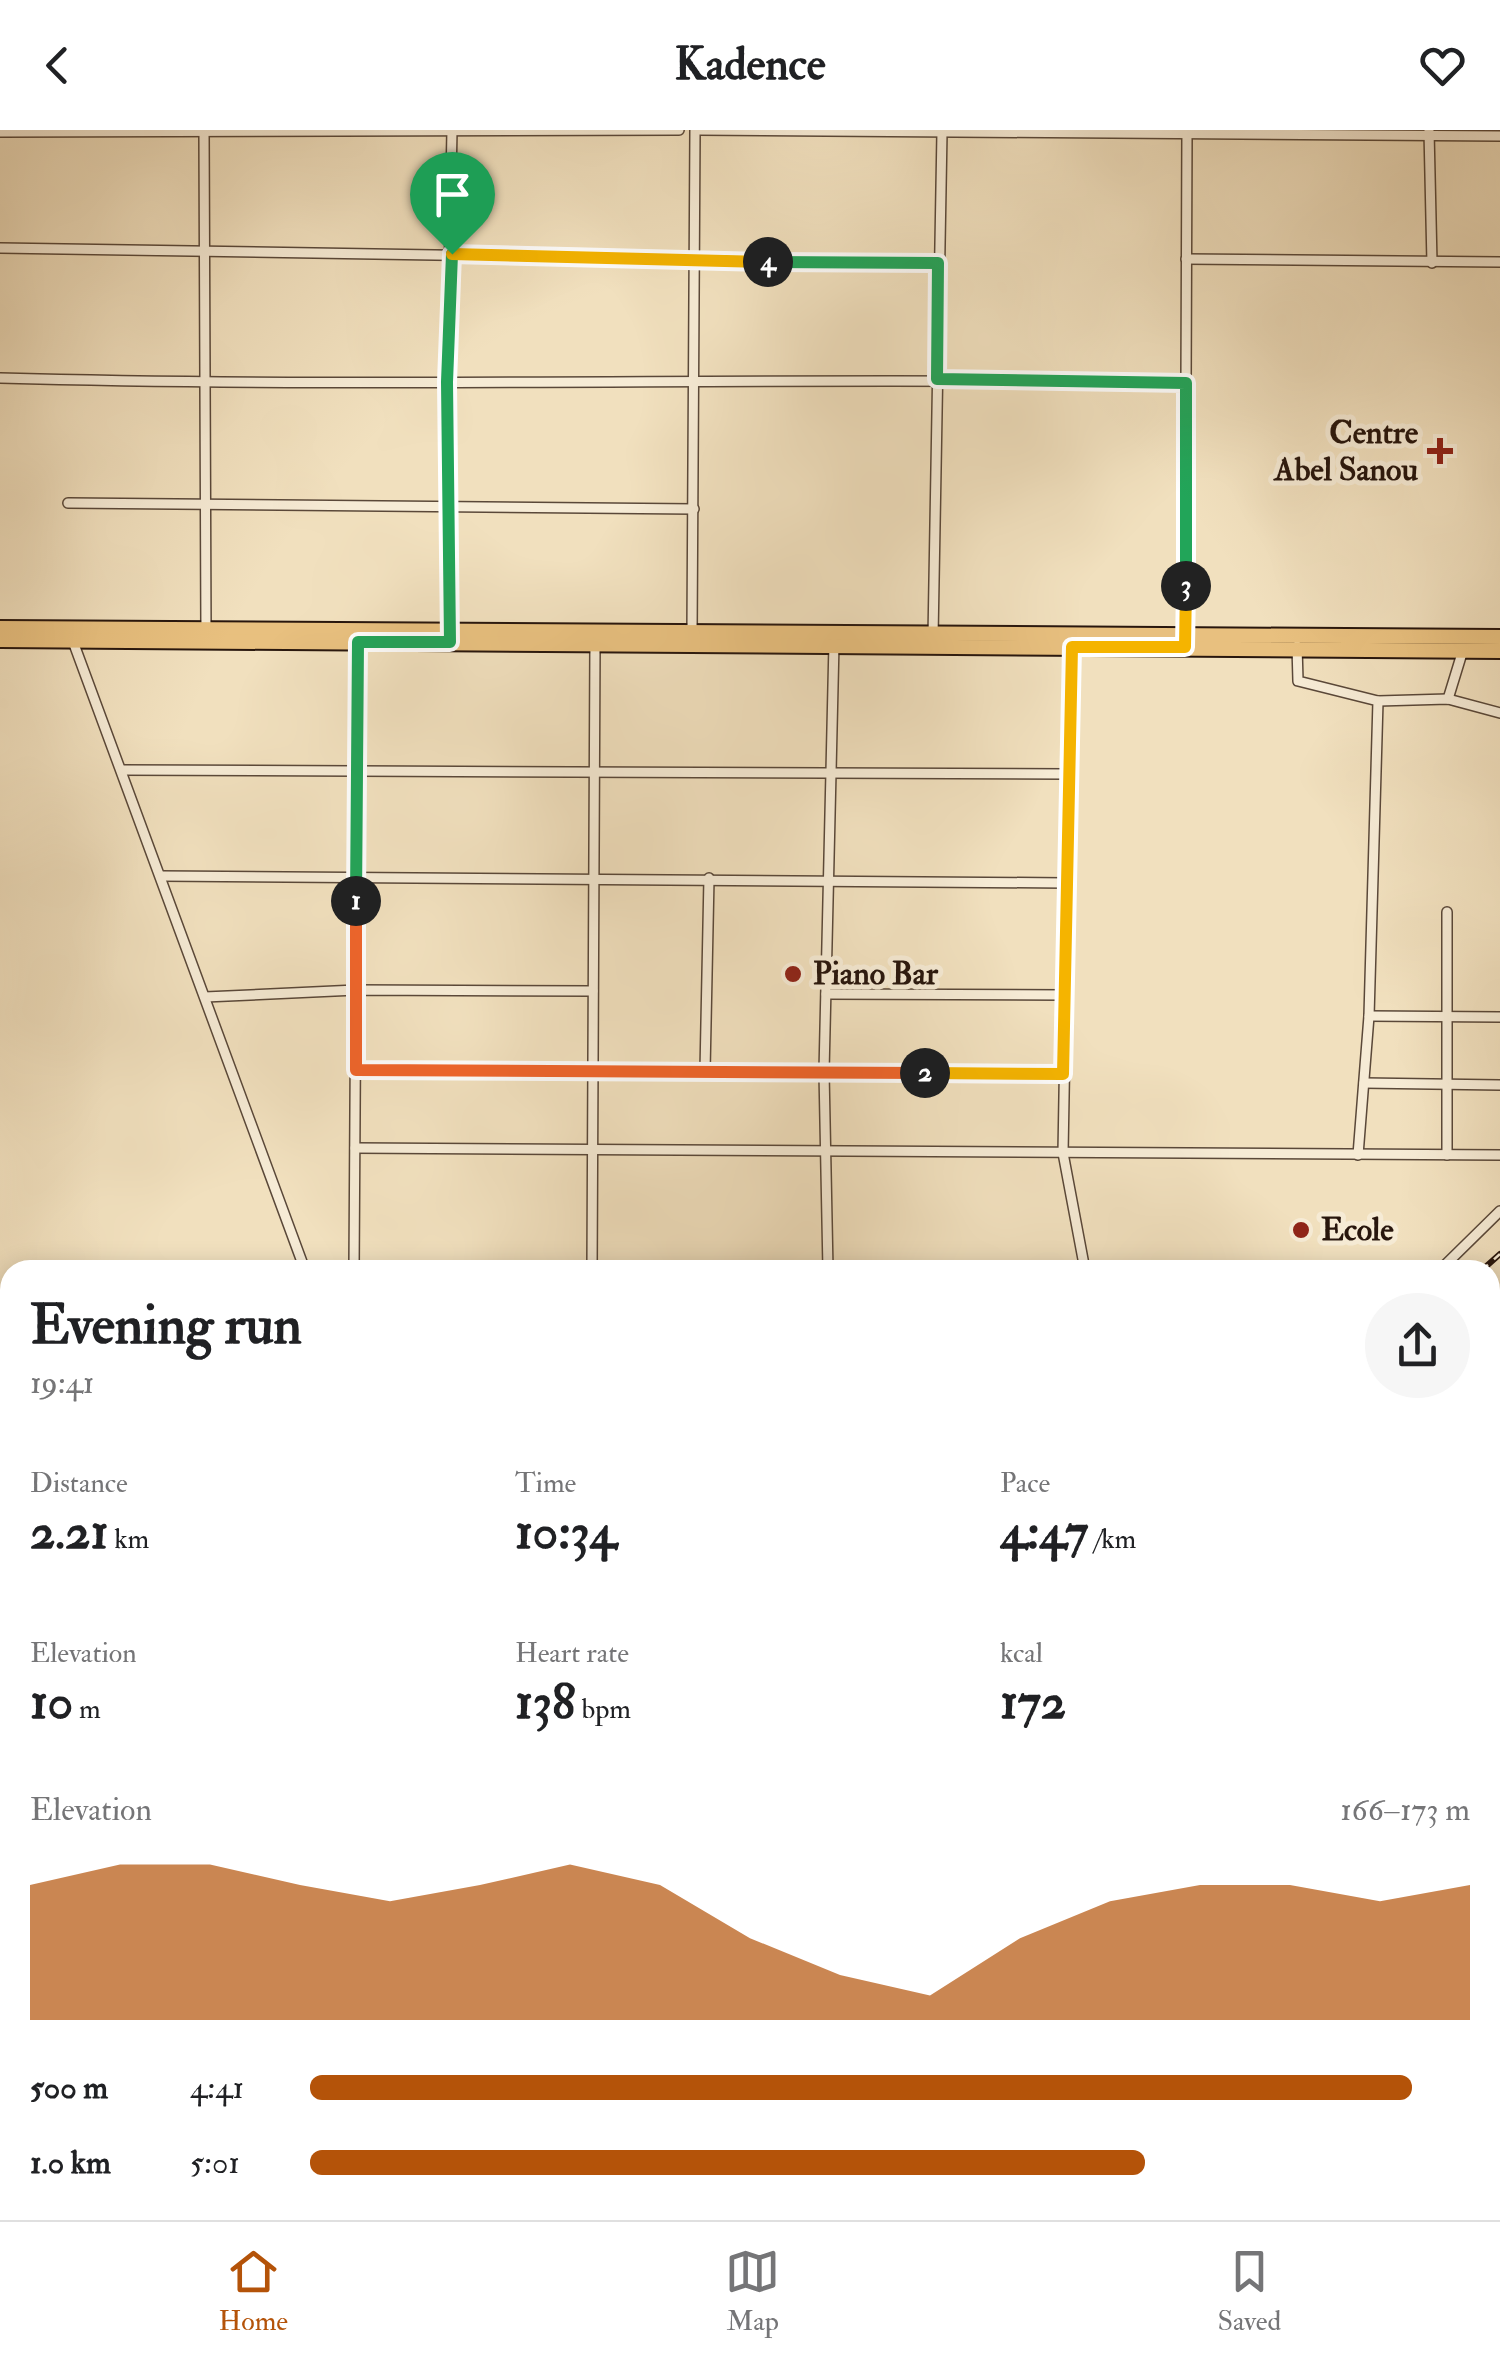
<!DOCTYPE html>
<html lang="en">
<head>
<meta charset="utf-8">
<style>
  :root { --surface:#fff; --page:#f6f6f6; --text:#202124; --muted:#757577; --line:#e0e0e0; --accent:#b45309 }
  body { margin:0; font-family:"IM FELL Double Pica",serif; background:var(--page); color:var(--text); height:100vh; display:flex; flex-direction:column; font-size:38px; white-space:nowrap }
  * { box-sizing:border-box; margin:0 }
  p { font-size:32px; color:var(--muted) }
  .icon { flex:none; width:55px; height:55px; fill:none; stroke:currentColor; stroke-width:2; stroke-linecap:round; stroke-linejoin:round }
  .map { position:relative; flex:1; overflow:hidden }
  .details { position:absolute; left:0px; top:1130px; width:1500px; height:960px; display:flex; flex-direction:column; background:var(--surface); border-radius:30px 30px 0 0; box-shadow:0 5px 25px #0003 }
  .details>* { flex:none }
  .pin { position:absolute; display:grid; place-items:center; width:85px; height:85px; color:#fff; margin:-102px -42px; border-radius:50% 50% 50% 0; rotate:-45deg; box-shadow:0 0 10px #0007 }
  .pin .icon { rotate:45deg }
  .km { position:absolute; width:50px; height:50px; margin:-25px; border-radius:50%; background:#222; color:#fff; font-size:28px; line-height:50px; text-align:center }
  .round { display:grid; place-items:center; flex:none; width:105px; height:105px; border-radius:52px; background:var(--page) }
  .head { display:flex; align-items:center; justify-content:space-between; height:170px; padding:0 30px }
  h1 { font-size:55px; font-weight:800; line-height:75px }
  .figures { display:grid; grid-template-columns:repeat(3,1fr); gap:15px; height:170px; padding:10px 30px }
  .figures div { display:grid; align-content:center }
  .figures b { font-size:50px; font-weight:800 }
  .figures small { font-size:28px; font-weight:400 }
  .figures p { font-size:28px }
  .chart { height:280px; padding:20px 30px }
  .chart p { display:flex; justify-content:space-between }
  .chart svg { width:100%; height:180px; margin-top:10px; fill:var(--accent); opacity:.7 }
  ul { padding:0 30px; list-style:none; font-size:32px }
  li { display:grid; grid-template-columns:160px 120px 1fr; align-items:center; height:75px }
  li i { height:25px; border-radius:12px; background:var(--accent) }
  header { display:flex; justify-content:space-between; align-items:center; height:130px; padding:0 30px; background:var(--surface); font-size:45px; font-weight:800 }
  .dock { display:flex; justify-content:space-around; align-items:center; height:140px; border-top:2px solid var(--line); background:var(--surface); font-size:28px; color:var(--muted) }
  .dock a { display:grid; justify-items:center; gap:5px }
  .dock .selected { color:var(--accent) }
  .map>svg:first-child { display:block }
</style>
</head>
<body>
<header><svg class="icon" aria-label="back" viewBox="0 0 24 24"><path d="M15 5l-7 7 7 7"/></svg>Kadence<svg class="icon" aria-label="heart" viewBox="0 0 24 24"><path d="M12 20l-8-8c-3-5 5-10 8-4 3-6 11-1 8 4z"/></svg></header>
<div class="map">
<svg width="1500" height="2090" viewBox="0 0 1500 2090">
  <rect width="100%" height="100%" fill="#f1e0be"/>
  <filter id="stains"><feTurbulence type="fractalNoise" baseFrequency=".002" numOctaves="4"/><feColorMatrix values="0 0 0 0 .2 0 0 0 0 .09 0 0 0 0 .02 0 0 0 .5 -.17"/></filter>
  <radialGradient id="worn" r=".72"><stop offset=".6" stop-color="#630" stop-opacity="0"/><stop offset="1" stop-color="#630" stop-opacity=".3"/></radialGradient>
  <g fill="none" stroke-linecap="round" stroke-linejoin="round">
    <g stroke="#6e7b6c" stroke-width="2.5">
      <path d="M0 1411H10"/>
      <path d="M574 2080V2090"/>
    </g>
    <defs>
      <g id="street">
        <path d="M204 0 206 504"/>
        <path d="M699 0 1500 6"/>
        <path d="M1429 1 1432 133"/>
        <path d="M0 2 679 0"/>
        <path d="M0 118 938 133"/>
        <path d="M1186 129 1500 132"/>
        <path d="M0 248C395 259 791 246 1186 253"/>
        <path d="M68 373 694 379"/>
        <path d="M692 503 695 0"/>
        <path d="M451 505 447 252 452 0"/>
        <path d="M71 506 305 1140"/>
        <path d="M933 507 942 2"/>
        <path d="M1185 509 1187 0"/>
        <path d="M1297 516 1298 551 1378 571 1369 886 1358 1025"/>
        <path d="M1072 517 1063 1023 1085 1140"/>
        <path d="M1448 569 1463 520"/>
        <path d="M1378 571 1448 569 1500 583"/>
        <path d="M122 640 1067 644"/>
        <path d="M161 746 1065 753"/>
        <path d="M826 864 1064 865"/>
        <path d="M205 867 356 860 593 861"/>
        <path d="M1369 886 1500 887"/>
        <path d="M355 940 1063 944"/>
        <path d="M705 941 709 748"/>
        <path d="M1364 953 1500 955"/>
        <path d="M355 1018 1500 1025"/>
        <path d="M1447 1025V782"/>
        <path d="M354 1140 358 508"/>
        <path d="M592 1140 595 513"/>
        <path d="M828 1140 824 942 834 513"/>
        <path d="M1440 1140 1500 1081"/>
        <path d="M1490 1176 1500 1167"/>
        <path d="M0 1192 10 1188"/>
        <path d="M1490 1237 1500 1234"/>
        <path d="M0 1278H10"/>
        <path d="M0 1403H10"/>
        <path d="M1490 1420 1500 1419"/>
        <path d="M0 1533H10"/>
        <path d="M1490 1609 1500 1607"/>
        <path d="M0 1663H10"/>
        <path d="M1490 1716 1500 1790"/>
        <path d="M0 1792H10"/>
        <path d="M1490 1804 1500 1802"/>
        <path d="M0 1917H10"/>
        <path d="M1490 1993 1500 1991"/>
        <path d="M0 2046 10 2045"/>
        <path d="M111 2080V2090"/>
        <path d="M1085 2080V2090"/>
        <path d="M1298 2080 1304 2090"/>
        <path d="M1401 2080 1408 2090"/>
        <path d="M1447 2080 1448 2090"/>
        <path d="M347 2090V2080"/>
        <path d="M472 2090V2080"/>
        <path d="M587 2090V2080"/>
        <path d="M701 2090V2080"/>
        <path d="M824 2090V2080"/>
        <path d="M953 2090V2080"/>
        <path d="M1219 2090V2080"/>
      </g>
      <g id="primary">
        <path d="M0 498 1500 507"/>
        <path d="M0 510 1500 521"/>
      </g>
    </defs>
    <use href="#street" stroke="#5a4839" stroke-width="12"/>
    <use href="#primary" stroke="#28160d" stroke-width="18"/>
    <use href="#street" stroke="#f6ebd5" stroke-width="9"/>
    <use href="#primary" stroke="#e8c07f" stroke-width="14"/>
    <defs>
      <g id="rail">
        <path d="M1482 1140 1500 1124"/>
        <path d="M1347 2080 1353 2090"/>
      </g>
    </defs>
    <use href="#rail" stroke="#28160d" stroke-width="6"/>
    <use href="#rail" stroke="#f6ebd5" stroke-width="2.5" stroke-dasharray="8" stroke-linecap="butt"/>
  </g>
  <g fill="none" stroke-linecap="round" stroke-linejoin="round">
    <defs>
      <path id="split-1" d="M356 771 358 512H450L447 252 452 124"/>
      <path id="split-2" d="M356 771V940L925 943"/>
      <path id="split-3" d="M925 943 1063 944 1072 517H1185L1186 456"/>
      <path id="split-4" d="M768 132 938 133 937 249 1186 253V456"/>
      <path id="split-5" d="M452 124 768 132"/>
    </defs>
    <use href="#split-1" stroke="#fff" stroke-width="20"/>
    <use href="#split-2" stroke="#fff" stroke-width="20"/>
    <use href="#split-3" stroke="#fff" stroke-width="20"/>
    <use href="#split-4" stroke="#fff" stroke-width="20"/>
    <use href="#split-5" stroke="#fff" stroke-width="20"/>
    <use href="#split-1" stroke="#22a559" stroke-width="12"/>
    <use href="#split-2" stroke="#f0652b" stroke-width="12"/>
    <use href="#split-3" stroke="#f5b400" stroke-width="12"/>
    <use href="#split-4" stroke="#22a559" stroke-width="12"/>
    <use href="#split-5" stroke="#f5b400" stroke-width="12"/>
  </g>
  <g fill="#8f2418" stroke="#f6ebd5" stroke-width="4">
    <path d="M1435 306h10v10h10v10h-10v10h-10v-10h-10v-10h10z"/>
    <circle cx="793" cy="844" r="10"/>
    <circle cx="1301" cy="1100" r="10"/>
  </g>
  <g text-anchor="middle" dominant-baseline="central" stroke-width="10" stroke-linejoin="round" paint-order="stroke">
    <g font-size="32" font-weight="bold" fill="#28160d" stroke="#f6ebd5" text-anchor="start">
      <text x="1418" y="303" text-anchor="end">Centre<tspan x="1418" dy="37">Abel Sanou</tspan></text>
      <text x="813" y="844">Piano Bar</text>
      <text x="1321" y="1100">Ecole</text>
    </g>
  </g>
  <rect width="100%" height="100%" filter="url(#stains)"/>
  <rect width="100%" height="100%" fill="url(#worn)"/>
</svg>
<div class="pin" style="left:452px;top:124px;background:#1e9e55"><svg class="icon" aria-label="arrive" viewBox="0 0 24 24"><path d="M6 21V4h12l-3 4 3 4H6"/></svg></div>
<b class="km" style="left:356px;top:771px">1</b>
<b class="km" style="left:925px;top:943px">2</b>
<b class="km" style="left:1186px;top:456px">3</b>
<b class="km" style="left:768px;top:132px">4</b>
<section class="details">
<div class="head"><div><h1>Evening run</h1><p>19:41</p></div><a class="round"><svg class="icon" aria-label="share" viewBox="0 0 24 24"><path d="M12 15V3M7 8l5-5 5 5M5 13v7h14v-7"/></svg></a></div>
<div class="figures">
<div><p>Distance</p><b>2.21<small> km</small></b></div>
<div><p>Time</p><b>10:34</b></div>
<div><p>Pace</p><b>4:47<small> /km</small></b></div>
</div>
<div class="figures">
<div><p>Elevation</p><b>10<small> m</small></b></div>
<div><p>Heart rate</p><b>138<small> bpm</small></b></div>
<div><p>kcal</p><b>172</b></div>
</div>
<div class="chart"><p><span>Elevation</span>166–173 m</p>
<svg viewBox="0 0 160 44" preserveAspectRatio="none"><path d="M0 44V11L10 6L20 6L30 11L40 15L50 11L60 6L70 11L80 24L90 33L100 38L110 24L120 15L130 11L140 11L150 15L160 11V44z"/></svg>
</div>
<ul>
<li><b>500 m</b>4:41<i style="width:95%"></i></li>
<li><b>1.0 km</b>5:01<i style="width:72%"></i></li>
</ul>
</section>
</div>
<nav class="dock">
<a class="selected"><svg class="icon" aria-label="home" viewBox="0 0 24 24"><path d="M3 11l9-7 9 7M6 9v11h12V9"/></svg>Home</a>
<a><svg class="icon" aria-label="map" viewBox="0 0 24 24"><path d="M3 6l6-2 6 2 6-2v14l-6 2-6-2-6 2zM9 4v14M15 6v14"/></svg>Map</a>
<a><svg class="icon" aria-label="saved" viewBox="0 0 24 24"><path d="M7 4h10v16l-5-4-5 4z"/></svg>Saved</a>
</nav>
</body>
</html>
